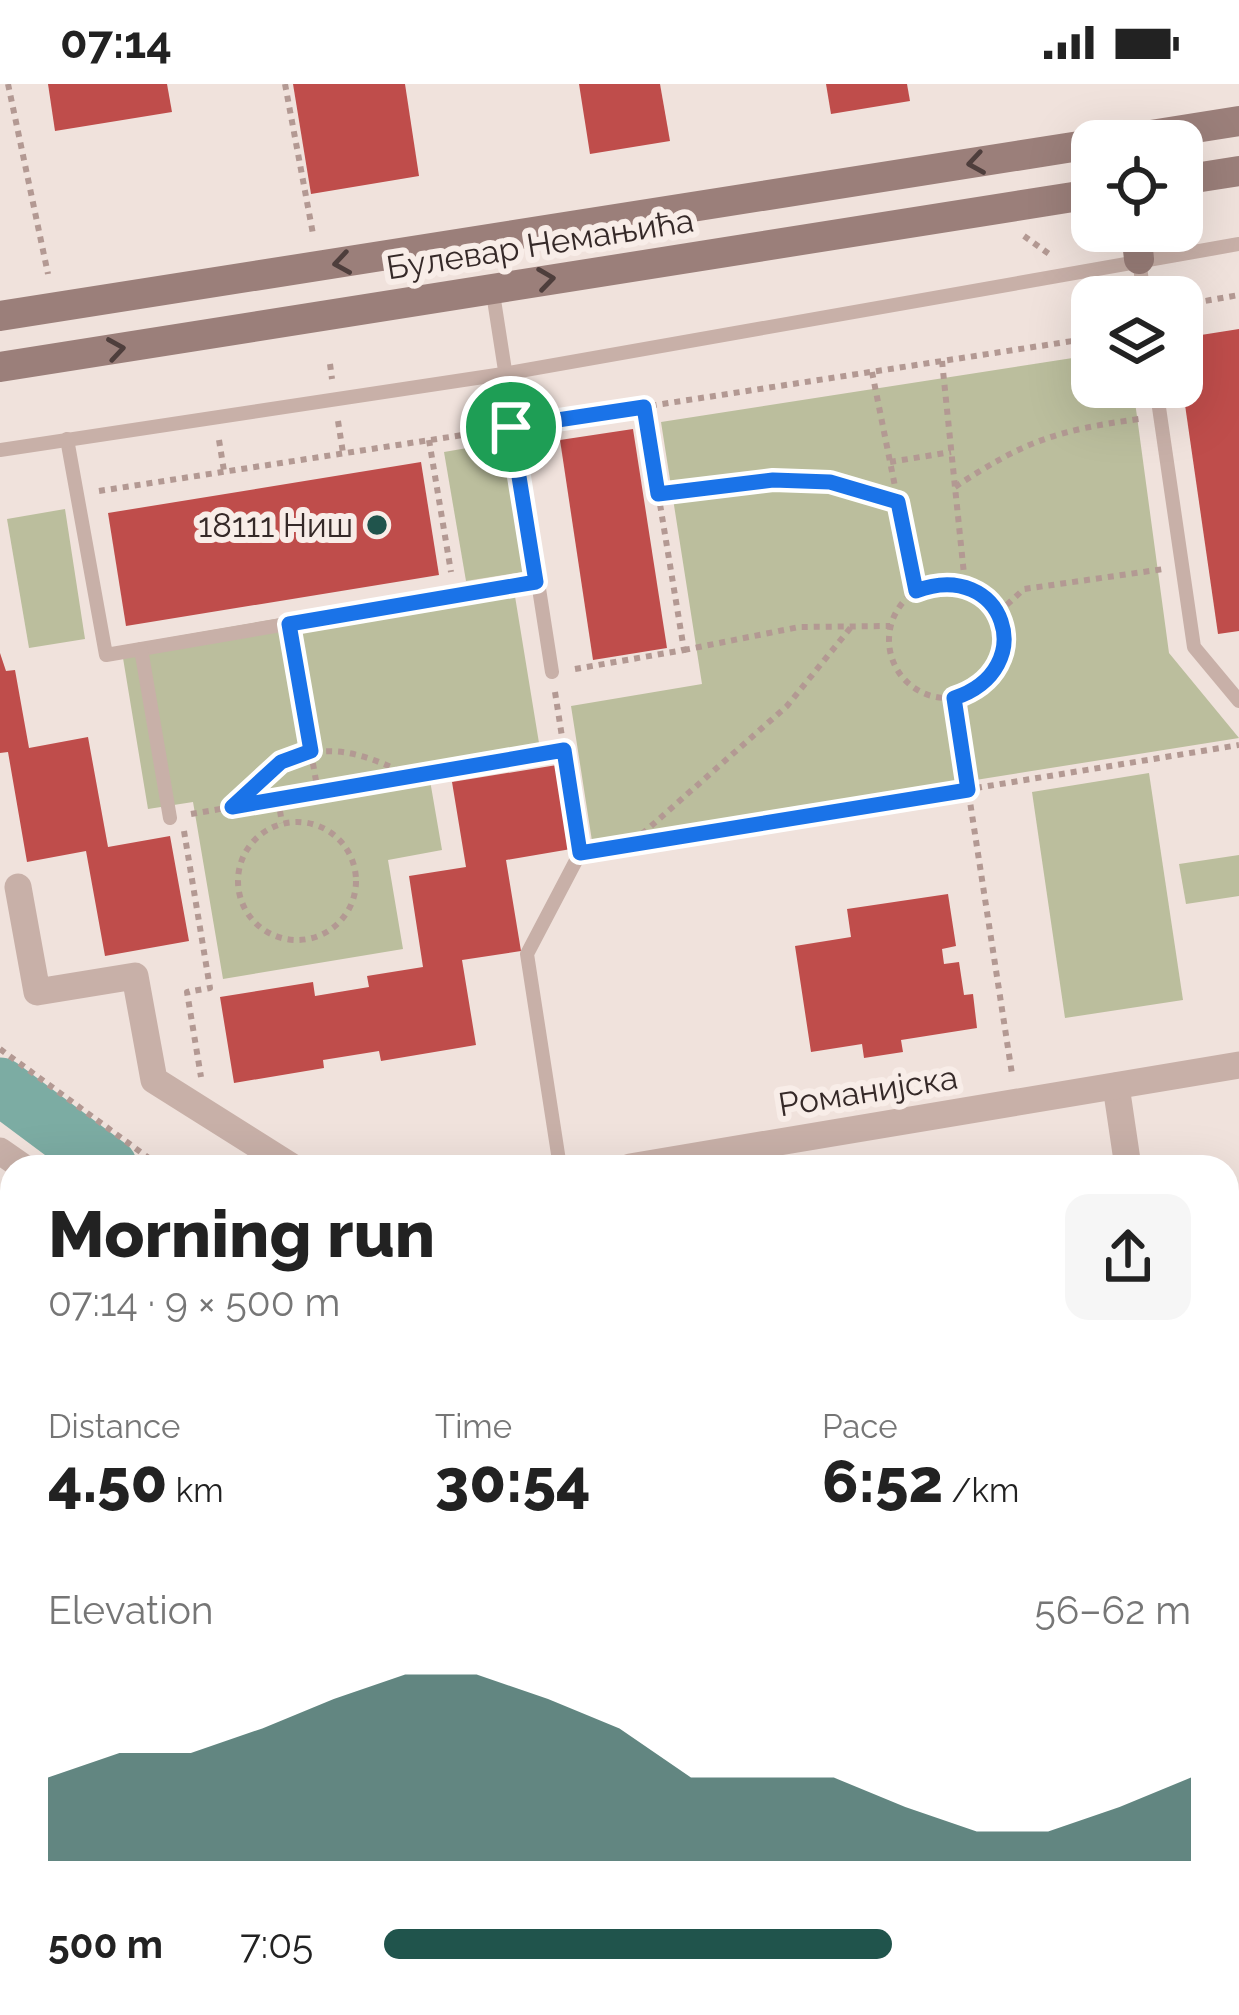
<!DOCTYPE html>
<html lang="en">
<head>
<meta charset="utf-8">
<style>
  :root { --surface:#fff; --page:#f6f6f6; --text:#222; --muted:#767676; --accent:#20544c }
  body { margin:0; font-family:Raleway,sans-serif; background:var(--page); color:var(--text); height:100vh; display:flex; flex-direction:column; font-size:45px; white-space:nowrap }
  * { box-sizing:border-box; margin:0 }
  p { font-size:39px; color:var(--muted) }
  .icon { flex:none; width:66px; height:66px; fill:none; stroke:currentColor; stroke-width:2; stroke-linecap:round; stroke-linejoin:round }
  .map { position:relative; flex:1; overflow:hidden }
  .side { position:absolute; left:0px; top:1071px; width:1239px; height:861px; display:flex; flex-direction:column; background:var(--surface); border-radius:36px 36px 0 0; box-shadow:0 12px 48px #0002 }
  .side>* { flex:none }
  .buttons { position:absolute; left:1071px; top:36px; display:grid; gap:24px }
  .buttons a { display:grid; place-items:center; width:132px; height:132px; border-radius:24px; background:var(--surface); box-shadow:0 12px 48px #0002; font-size:60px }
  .pin { position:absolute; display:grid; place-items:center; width:102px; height:102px; color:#fff; margin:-51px; border:6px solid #fff; border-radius:50%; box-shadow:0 3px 12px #0007 }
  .round { display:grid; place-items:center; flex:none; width:126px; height:126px; border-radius:24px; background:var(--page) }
  .head { display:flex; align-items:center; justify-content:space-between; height:204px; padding:0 48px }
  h1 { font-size:66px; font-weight:800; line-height:90px }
  .metrics { display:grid; grid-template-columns:repeat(3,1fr); gap:18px; height:204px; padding:12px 48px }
  .metrics div { display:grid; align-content:center }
  .metrics b { font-size:60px; font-weight:800 }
  .metrics small { font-size:33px; font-weight:400 }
  .metrics p { font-size:33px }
  .chart { height:336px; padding:24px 48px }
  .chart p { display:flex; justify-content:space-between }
  .chart svg { width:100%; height:216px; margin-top:12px; fill:var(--accent); opacity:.7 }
  ul { padding:0 48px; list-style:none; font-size:39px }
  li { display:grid; grid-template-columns:192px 144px 1fr; align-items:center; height:90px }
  li i { height:30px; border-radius:15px; background:var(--accent) }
  .status { display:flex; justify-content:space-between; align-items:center; height:84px; padding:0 60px; background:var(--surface); direction:ltr }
  .status svg { height:33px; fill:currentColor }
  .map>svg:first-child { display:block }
</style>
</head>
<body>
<div class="status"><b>07:14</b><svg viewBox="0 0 49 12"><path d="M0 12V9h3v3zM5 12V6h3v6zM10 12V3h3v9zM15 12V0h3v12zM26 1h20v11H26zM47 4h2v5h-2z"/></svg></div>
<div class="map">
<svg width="1239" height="1931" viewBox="0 0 1239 1931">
  <rect width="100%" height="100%" fill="#f0e2dc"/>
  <g fill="#bbbe9d">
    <path d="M1092 271V303H1133L1169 569 1239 654 592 757 571 622 702 600 661 338Z"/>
    <path d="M502 358 523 488 466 497 444 368Z"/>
    <path d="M65 425 85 555 29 564 7 435Z"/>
    <path d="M512 494 539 659 427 679 442 766 388 776 403 865 223 895 193 718 148 725 121 562Z"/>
    <path d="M1149 689 1183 916 1065 934 1032 708Z"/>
    <path d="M1239 771V812L1186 820 1179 780Z"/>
  </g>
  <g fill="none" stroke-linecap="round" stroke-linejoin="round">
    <g stroke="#7caca3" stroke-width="57">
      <path d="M0 1002 109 1083"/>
      <path d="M1227 1706 1239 1711"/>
    </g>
  </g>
  <g fill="#bf4d4b">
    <path d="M48 0H167L172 28 55 47Z"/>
    <path d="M293 0H405L419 92 311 110Z"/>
    <path d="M579 0H660L670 57 590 70Z"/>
    <path d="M826 0H907L910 17 831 30Z"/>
    <path d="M1239 245V547L1218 550 1182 300V254Z"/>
    <path d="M633 345 667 564 593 576 560 356Z"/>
    <path d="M421 378 439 491 126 542 108 429Z"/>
    <path d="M0 569 6 587 15 586 29 664 88 653 108 763 170 752 189 857 105 872 86 767 27 778 8 668 0 669Z"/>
    <path d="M557 681 571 765 506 776 521 867 462 876 476 961 381 977 379 967 323 976 324 984 234 999 220 913 313 898 315 912 369 903 367 892 423 883 409 792 466 783 452 698Z"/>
    <path d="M948 810 956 862 942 865 944 880 959 878 964 911 973 910 977 944 901 956 903 968 864 974 862 960 811 968 795 862 851 853 847 825Z"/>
    <path d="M1239 1113V1227L1227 1229V1115Z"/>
    <path d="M0 1142 12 1152V1223L5 1233 0 1229Z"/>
    <path d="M12 1317V1412L0 1400V1345L11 1335 3 1329Z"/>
    <path d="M12 1500V1558L5 1564 0 1509Z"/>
    <path d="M12 1723V1783L0 1774V1738Z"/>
    <path d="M0 1797 12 1808V1855L4 1864Z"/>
    <path d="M1227 1870 1239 1875 1237 1931H1177L1151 1920H1227Z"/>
    <path d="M106 1920H166L159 1931H99Z"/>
    <path d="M288 1920H307L332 1931H283Z"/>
    <path d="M445 1920H465L494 1931H441Z"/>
    <path d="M535 1920H574L569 1931H530Z"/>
    <path d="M610 1920H685L680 1931H605Z"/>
    <path d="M773 1920H824L850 1931H769Z"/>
  </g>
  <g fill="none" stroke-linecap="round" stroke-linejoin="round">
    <g stroke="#b39993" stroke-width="6" stroke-dasharray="6 6" stroke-linecap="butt">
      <path d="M8 0 48 190"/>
      <path d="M285 0 313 150"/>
      <path d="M1024 152 1052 172"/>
      <path d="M1182 221 1239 211"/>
      <path d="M942 277 965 500"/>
      <path d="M330 280 332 295"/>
      <path d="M872 288 916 507"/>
      <path d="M338 337 343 369"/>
      <path d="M532 340 1092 254"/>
      <path d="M219 356 224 387"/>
      <path d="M429 356 451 488"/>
      <path d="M890 378 951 368"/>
      <path d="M955 403C1024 357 1058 346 1139 335"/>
      <path d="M99 407 495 346"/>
      <path d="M659 409 773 396 830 397 898 418"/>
      <circle cx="947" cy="556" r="58"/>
      <path d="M998 529 1024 505 1164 485"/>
      <path d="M292 561 318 708"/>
      <path d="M684 566 799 543 890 542"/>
      <path d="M575 585 684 566 644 323"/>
      <path d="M555 608 577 749"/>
      <path d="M954 614 1012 990"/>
      <path d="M278 715 282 739"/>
      <path d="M235 720C294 659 332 653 408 691"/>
      <path d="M191 730 563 666"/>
      <circle cx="297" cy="797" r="59"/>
      <path d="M184 747 210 904 187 908 201 993"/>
      <path d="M633 758 787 622 852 542"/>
      <path d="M597 766 1239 661"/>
      <path d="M0 965 161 1083"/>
      <path d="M1227 1665 1239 1670"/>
    </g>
    <g stroke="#c8b0a8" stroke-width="14">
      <path d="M1139 175 1144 213"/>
      <path d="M492 203 552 588"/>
      <path d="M1156 303 1194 563 1239 617"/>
      <path d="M67 355 106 571 497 504"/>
      <path d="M0 366 503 290 1239 160"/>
      <path d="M141 565 170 734"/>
      <path d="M560 1083 527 870 580 769"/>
      <path d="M1227 1348 1239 1346"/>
      <path d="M1098 1931 1103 1920"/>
    </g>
    <g stroke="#c8b0a8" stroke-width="27">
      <path d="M18 803 37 908 135 892 154 996 292 1083"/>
      <path d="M1116 1002 1128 1083"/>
      <path d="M0 1067 23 1083"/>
      <path d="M630 1083 1239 981"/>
      <path d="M0 1468 12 1483"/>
      <path d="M1227 1505 1239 1518"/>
      <path d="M0 1618 12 1604"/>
      <path d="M1227 1806 1239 1811"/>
      <path d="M0 1900 12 1910"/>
      <path d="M25 1920 39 1931"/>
      <path d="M395 1931 400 1920"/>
      <path d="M753 1931 758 1920"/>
    </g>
    <g stroke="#9b7f7a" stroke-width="30">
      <path d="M1113 57 1239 37"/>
      <path d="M1182 96 1239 87"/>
      <path d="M1136 147 1139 175"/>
      <path d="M0 232 1092 60"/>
      <path d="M0 283 1092 110"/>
    </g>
  </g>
  <defs><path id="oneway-chevron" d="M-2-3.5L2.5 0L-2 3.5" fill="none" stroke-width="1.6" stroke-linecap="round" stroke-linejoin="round" transform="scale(3)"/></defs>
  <g stroke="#4e3e3c">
    <use href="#oneway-chevron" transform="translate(976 79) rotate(171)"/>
    <use href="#oneway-chevron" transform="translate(342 179) rotate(171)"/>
    <use href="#oneway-chevron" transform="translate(546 195) rotate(-8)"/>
    <use href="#oneway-chevron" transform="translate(116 265) rotate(-9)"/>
  </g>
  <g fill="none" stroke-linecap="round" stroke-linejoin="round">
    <defs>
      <path id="route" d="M644 323 658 410 773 396 830 398 898 418 916 507C1004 474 1042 585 954 614L968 706 580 769 564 666 232 723 281 678 311 667 289 540 536 498 511 343Z"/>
    </defs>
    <use href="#route" stroke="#fff" stroke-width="24"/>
    <use href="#route" stroke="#1a73e8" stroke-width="15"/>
  </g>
  <circle fill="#20544c" stroke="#f8ede8" stroke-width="4.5" cx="377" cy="441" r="12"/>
  <g text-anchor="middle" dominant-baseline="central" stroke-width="12" stroke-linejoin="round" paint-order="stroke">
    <g font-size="33" fill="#352928" stroke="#f8ede8">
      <text transform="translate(540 160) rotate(-9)">Булевар Немањића</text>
      <text transform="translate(868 1007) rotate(-9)">Романијска</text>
    </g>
    <g font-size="33" fill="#352928" stroke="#f8ede8" text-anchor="end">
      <text x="353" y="441">18111 Ниш</text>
    </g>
  </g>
</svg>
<div class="buttons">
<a><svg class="icon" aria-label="locate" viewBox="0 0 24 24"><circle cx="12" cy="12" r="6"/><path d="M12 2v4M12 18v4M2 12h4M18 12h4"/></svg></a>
<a><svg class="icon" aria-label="layers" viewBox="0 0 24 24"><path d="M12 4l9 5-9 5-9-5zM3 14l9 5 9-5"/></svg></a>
</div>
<div class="pin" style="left:511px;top:343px;background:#1e9e55"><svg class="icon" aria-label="arrive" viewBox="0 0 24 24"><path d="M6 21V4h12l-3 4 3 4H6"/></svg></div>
<section class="side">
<div class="head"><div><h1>Morning run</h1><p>07:14 · 9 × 500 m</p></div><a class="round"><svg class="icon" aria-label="share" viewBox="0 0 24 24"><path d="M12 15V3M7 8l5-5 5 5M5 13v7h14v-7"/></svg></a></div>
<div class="metrics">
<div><p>Distance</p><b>4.50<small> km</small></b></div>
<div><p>Time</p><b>30:54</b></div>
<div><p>Pace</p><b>6:52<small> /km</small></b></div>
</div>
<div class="chart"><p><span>Elevation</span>56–62 m</p>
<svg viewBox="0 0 160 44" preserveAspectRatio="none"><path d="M0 44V27L10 22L20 22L30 17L40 11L50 6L60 6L70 11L80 17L90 27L100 27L110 27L120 33L130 38L140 38L150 33L160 27V44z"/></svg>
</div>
<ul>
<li><b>500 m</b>7:05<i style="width:63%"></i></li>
</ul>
</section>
</div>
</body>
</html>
